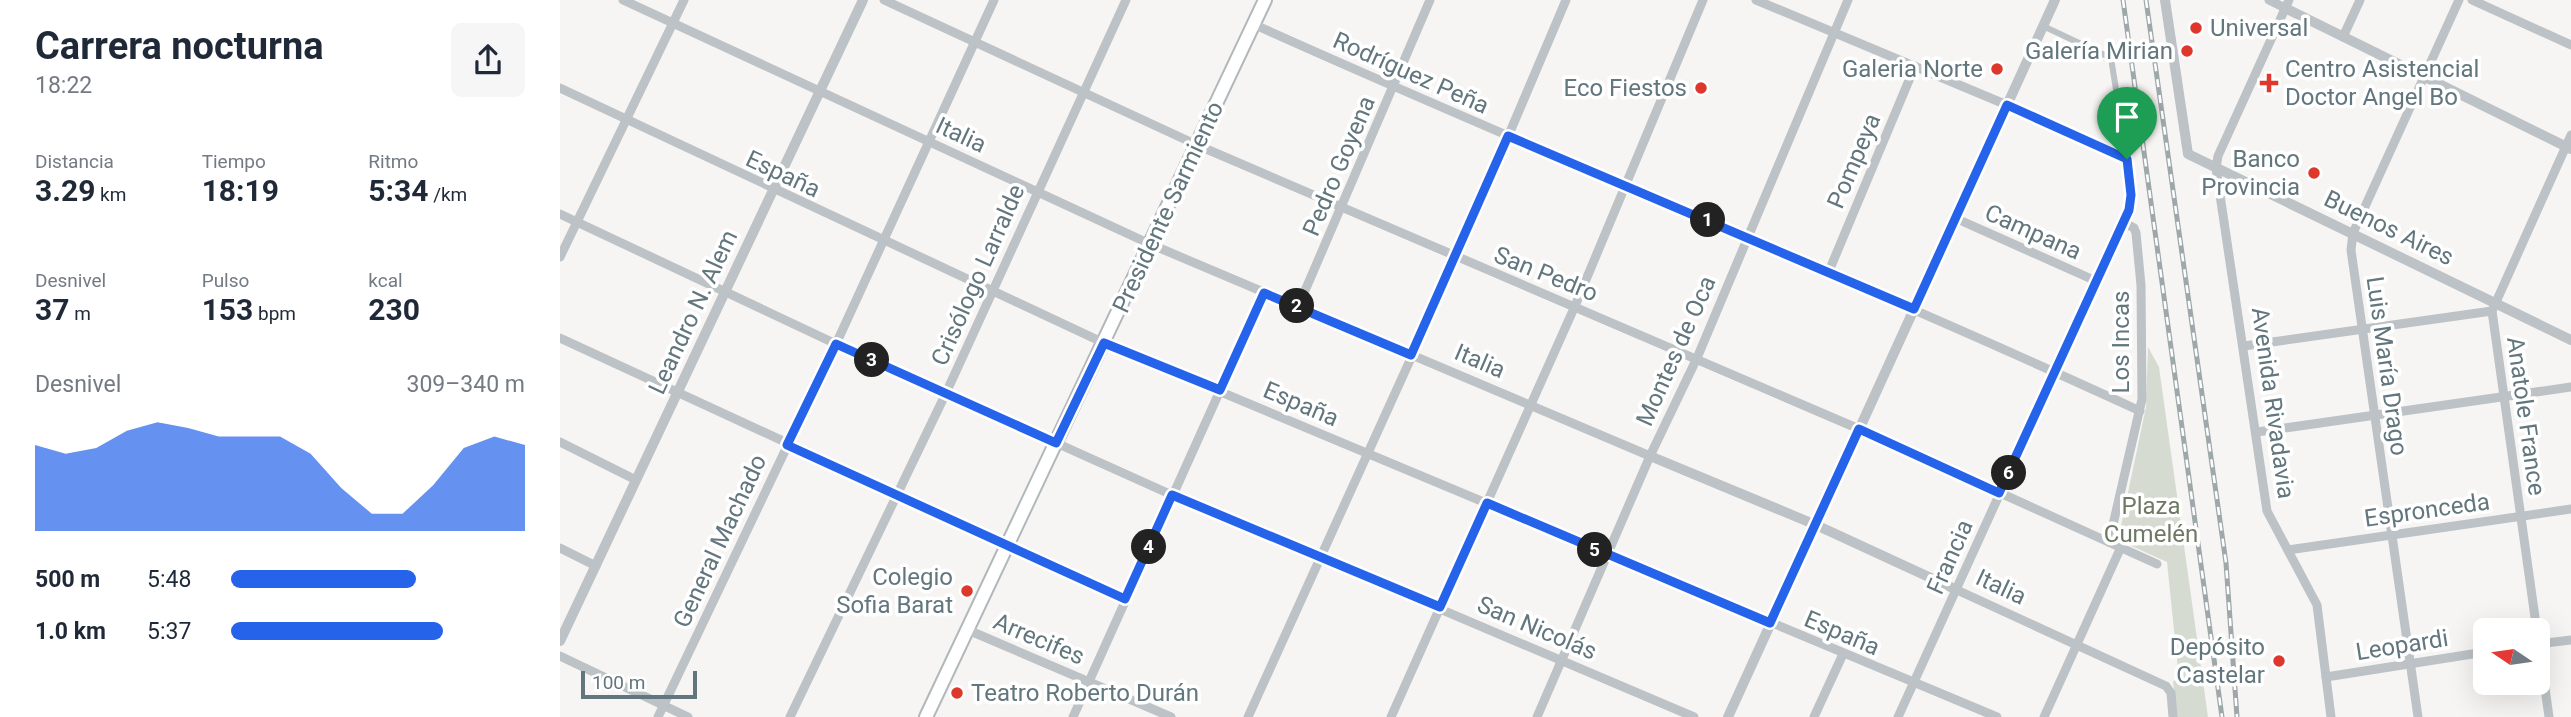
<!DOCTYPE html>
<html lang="es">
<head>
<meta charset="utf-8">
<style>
  :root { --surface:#fff; --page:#f6f6f7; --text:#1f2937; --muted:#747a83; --accent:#2563eb }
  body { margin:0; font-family:Roboto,sans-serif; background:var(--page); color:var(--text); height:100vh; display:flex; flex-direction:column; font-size:26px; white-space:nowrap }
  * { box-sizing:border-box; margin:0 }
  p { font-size:23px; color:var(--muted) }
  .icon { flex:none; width:38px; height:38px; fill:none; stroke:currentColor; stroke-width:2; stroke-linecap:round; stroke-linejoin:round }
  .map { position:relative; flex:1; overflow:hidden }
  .side { display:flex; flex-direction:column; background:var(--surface); width:560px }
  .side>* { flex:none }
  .needle { width:46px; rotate:283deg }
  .tools { position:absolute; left:1913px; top:618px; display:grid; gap:14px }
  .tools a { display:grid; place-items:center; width:77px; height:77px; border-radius:10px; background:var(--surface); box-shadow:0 7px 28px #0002; font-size:35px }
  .scale { position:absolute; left:21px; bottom:18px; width:116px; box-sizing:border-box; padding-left:7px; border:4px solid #62767d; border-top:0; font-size:19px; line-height:24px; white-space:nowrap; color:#62767d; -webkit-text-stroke:5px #fff; paint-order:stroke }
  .pin { position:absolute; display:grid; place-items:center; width:60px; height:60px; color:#fff; margin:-72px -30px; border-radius:50% 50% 50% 0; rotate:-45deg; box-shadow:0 0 7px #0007 }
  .pin .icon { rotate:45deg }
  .km { position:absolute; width:35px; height:35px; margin:-18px; border-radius:50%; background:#222; color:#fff; font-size:19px; line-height:35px; text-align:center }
  .round { display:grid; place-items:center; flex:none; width:74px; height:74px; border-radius:10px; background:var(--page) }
  .head { display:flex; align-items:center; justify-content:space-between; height:119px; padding:0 35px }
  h1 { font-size:38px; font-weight:700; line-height:52px }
  .metrics { display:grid; grid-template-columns:repeat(3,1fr); gap:10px; height:119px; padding:7px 35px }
  .metrics div { display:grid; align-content:center }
  .metrics b { font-size:30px; font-weight:700 }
  .metrics small { font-size:19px; font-weight:400 }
  .metrics p { font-size:19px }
  .chart { height:196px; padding:14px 35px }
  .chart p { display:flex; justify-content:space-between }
  .chart svg { width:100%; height:126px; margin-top:7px; fill:var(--accent); opacity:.7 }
  ul { padding:0 35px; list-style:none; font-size:23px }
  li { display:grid; grid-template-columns:112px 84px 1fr; align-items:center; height:52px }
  li i { height:18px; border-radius:9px; background:var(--accent) }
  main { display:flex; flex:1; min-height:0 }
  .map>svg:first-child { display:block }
</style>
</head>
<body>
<main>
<section class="side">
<div class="head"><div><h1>Carrera nocturna</h1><p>18:22</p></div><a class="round"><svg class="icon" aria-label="share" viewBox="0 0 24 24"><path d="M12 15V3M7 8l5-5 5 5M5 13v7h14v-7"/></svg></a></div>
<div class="metrics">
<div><p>Distancia</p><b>3.29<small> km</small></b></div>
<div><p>Tiempo</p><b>18:19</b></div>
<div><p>Ritmo</p><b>5:34<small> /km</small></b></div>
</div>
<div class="metrics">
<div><p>Desnivel</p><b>37<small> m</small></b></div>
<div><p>Pulso</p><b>153<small> bpm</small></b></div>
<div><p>kcal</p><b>230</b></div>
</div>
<div class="chart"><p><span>Desnivel</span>309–340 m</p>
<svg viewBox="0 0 160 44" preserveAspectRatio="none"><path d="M0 44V14L10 17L20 15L30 9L40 6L50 8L60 11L70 11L80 11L90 17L100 29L110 38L120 38L130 28L140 15L150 11L160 14V44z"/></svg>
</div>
<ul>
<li><b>500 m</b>5:48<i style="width:63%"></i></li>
<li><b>1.0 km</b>5:37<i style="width:72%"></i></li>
</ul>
</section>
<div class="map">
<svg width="2011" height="717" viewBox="0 0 2011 717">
  <rect width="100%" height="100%" fill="#f6f5f3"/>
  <path fill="#d6dbd2" d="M1588 347 1599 367 1648 717H1617L1613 681 1619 679 1607 562 1558 540 1586 407Z"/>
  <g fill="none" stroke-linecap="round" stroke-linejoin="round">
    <defs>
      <path id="secondary" d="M366 717 705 0"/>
    </defs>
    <use href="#secondary" stroke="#b1b8bb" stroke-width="16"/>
    <path stroke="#bcc2c5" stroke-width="6" d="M1483 26 1551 58 1567 159"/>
    <g stroke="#bcc2c5" stroke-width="9">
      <path d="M63 0 590 244 1090 456"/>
      <path d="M324 0 637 145 1299 429 1597 564"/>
      <path d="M1196 0 1447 105 1567 159 1571 195 1569 210 1338 717"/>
      <path d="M1709 0 1725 8"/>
      <path d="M1729 0 1658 156 1656 168 1707 511 1757 605 1771 717"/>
      <path d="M1912 0 2011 45"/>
      <path d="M693 24C988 157 1287 276 1580 411"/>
      <path d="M1783 37 1800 0"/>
      <path d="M0 88 544 343 1437 717"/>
      <path d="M0 214 276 344 612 495 1134 717"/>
      <path d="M1395 218 1536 281"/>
      <path d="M0 257 124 0"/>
      <path d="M1269 271 1355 66"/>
      <path d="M738 307 870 0"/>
      <path d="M0 338 565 599"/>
      <path d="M1684 346 1932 311"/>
      <path d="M1697 432 2011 387"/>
      <path d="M0 442 76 480"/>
      <path d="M1549 542 1582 399 1581 285 1576 233 1574 228 1563 222"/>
      <path d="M0 548 36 566"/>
      <path d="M1728 550 2011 509"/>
      <path d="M1397 590 1606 686 1611 693 1613 717"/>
      <path d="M408 630 611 717"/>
      <path d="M1978 644 2011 640"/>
      <path d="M0 656 128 717"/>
      <path d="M1766 677 1925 652"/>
      <path d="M98 717 276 344 434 0"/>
      <path d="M230 717 386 393 566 0"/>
      <path d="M513 717 704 293"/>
      <path d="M688 717 896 259 1006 0"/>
      <path d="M831 717 1015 306 1143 0"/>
      <path d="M977 717 1090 456 1137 358 1288 0"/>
      <path d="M1254 717 1283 654"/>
      <path d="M1484 717 1561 547"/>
      <path d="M1858 717 1791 250 1793 233 1899 0"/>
      <path d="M1989 717 1932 311 2011 135"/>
    </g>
    <g stroke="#bcc2c5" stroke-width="10">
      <path d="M1605 0 1628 154 2011 340"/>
      <path d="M1725 8 2011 149"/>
      <path d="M1090 456 1256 525 1397 590"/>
      <path d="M0 641 303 0"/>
      <path d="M1168 717 1495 0"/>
    </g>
    <use href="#secondary" stroke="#fff" stroke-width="12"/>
    <defs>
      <g id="rail">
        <path d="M1563 0 1662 717"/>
        <path d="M1586 0 1666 563 1677 717"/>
      </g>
    </defs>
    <use href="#rail" stroke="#9ea7aa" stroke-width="5"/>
    <use href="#rail" stroke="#fff" stroke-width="2.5" stroke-dasharray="8" stroke-linecap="butt"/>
  </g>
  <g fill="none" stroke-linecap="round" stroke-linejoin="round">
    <defs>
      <path id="route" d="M1447 105 1567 159 1571 195 1569 210 1439 493 1299 429 1210 623 927 503 880 607 612 495 565 599 227 445 276 344 496 443 544 343 660 390 704 293 851 355 948 136 1354 309Z"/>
    </defs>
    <use href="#route" stroke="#fff" stroke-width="14"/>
    <use href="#route" stroke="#2563eb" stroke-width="9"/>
  </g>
  <g fill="#de372b" stroke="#fff" stroke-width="2.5">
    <circle cx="1636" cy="28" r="7"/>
    <circle cx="1627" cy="51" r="7"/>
    <circle cx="1437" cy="69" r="7"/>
    <path d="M1705.5 72.5h7v7h7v7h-7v7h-7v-7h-7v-7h7z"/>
    <circle cx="1141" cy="88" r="7"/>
    <circle cx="1754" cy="173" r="7"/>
    <circle cx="407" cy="591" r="7"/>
    <circle cx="1719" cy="661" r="7"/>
    <circle cx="397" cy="693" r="7"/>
  </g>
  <g text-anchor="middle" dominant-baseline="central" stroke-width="7" stroke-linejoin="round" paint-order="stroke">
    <g font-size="24" fill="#62767d" stroke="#fff" text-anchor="end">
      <text x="1650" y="28" text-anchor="start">Universal</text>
      <text x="1613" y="51">Galería Mirian</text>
      <text x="1423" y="69">Galeria Norte</text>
      <text x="1725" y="69" text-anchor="start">Centro Asistencial<tspan x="1725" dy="28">Doctor Angel Bo</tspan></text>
      <text x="1127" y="88">Eco Fiestos</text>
      <text x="1740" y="159">Banco<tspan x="1740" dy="28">Provincia</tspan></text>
      <text x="393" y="577">Colegio<tspan x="393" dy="28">Sofia Barat</tspan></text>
      <text x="1705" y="647">Depósito<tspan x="1705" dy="28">Castelar</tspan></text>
      <text x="411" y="693" text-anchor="start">Teatro Roberto Durán</text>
    </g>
    <g font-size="24" fill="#62767d" stroke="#fff">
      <text transform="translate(851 73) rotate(24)">Rodríguez Peña</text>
      <text transform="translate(401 135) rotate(25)">Italia</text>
      <text transform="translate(1294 161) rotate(-67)">Pompeya</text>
      <text transform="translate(779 166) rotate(-67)">Pedro Goyena</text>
      <text transform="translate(223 174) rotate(25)">España</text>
      <text transform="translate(608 207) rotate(-65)">Presidente Sarmiento</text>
      <text transform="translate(1829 228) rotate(26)">Buenos Aires</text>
      <text transform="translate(1473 232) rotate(24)">Campana</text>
      <text transform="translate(986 274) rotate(22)">San Pedro</text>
      <text transform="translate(418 275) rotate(-66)">Crisólogo Larralde</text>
      <text transform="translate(133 312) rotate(-65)">Leandro N. Alem</text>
      <text transform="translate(1561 342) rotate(-90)">Los Incas</text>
      <text transform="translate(1116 351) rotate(-66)">Montes de Oca</text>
      <text transform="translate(920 361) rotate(23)">Italia</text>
      <text transform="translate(1827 366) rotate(82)">Luis María Drago</text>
      <text transform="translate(1713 403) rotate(82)">Avenida Rivadavia</text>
      <text transform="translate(741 404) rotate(23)">España</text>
      <text transform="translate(1966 416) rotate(82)">Anatole France</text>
      <text transform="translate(1867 510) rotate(-8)">Espronceda</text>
      <text transform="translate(160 541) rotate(-65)">General Machado</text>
      <text transform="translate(1390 557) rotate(-66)">Francia</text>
      <text transform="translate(1441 587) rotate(25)">Italia</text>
      <text transform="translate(977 628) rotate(23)">San Nicolás</text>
      <text transform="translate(1282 633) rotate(23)">España</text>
      <text transform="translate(479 639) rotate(23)">Arrecifes</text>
      <text transform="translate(1842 645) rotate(-9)">Leopardi</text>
    </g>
    <g font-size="24" fill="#6c7a64" stroke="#fff">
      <text x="1591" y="506">Plaza<tspan x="1591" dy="28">Cumelén</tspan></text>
    </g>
  </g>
</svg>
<div class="tools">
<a><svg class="needle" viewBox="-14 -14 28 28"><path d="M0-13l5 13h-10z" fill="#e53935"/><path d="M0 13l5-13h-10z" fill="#747a83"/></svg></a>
</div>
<div class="scale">100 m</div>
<div class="pin" style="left:1567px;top:159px;background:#1e9e55"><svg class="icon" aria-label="arrive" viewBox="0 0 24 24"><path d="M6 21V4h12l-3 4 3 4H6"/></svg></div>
<b class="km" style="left:1148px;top:220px">1</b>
<b class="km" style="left:737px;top:306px">2</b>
<b class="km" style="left:312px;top:360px">3</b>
<b class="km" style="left:589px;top:547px">4</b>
<b class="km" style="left:1035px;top:550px">5</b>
<b class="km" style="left:1449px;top:473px">6</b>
</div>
</main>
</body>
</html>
